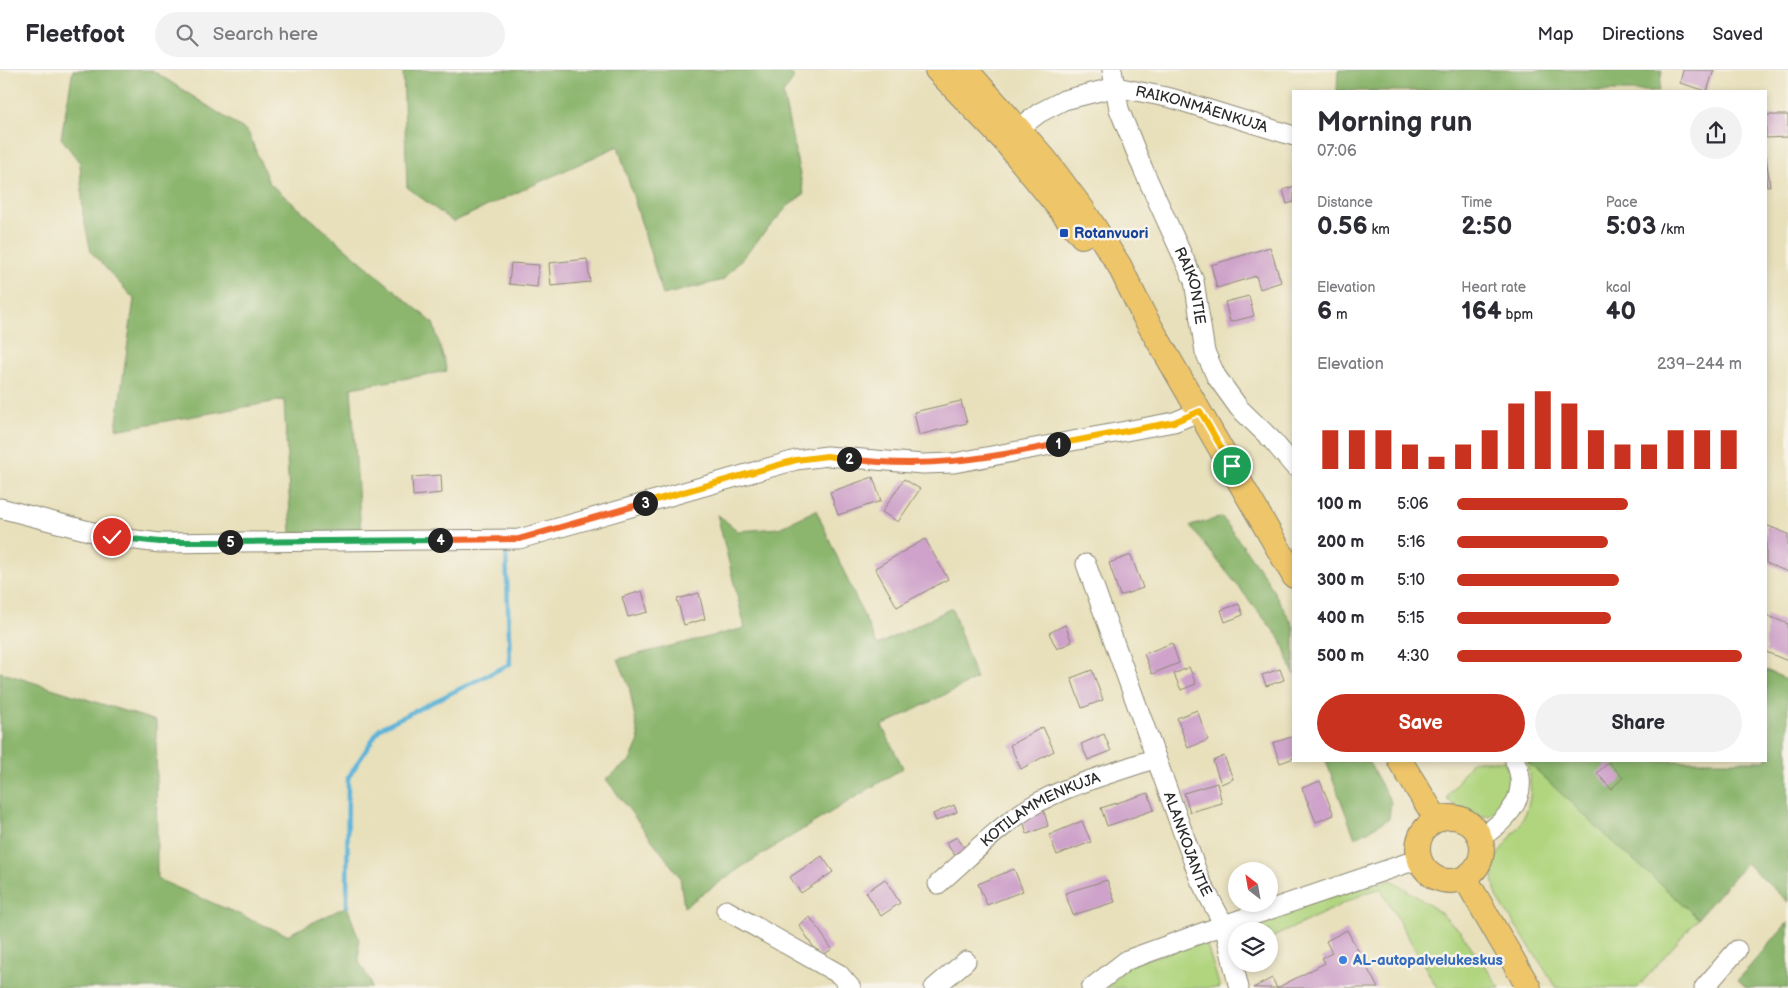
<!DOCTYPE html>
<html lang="en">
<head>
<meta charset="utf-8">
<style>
  :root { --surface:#fff; --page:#f2f2f3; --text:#2b2b33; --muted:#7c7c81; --line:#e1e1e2; --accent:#c8321e }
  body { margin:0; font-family:"Balsamiq Sans",sans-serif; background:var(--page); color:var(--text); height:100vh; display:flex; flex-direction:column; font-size:19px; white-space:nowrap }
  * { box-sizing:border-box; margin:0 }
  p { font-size:16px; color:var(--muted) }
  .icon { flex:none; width:28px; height:28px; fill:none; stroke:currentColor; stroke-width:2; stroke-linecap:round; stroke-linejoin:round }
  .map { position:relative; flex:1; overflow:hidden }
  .drawer { position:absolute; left:1292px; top:20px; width:475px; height:672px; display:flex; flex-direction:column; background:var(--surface); border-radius:0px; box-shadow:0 2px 8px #0003 }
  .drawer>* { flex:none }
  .needle { width:32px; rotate:329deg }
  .tools { position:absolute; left:1228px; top:792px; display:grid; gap:10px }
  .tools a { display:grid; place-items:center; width:50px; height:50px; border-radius:50%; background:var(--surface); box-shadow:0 2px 8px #0003; font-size:25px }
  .pin { position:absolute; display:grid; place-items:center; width:42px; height:42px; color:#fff; margin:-21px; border:2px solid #fff; border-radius:50%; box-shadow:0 1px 5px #0007 }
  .km { position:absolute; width:25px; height:25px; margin:-12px; border-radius:50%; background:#222; color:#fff; font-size:14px; line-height:25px; text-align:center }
  .round { display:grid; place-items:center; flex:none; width:52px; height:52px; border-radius:26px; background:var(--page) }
  .headline { display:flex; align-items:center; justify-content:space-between; height:85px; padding:0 25px }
  h1 { font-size:28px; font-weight:700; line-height:38px }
  .stats { display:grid; grid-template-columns:repeat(3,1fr); gap:8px; height:85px; padding:5px 25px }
  .stats div { display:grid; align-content:center }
  .stats b { font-size:25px; font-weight:700 }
  .stats small { font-size:14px; font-weight:400 }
  .stats p { font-size:14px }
  .chart { height:140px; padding:10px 25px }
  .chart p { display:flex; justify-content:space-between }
  .chart svg { width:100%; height:90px; margin-top:5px; stroke:var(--accent); stroke-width:6 }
  .button { display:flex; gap:10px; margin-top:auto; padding:10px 25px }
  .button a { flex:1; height:58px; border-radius:30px; background:var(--accent); color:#fff; font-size:20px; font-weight:700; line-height:58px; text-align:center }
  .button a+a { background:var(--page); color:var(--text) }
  ul { padding:0 25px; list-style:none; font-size:16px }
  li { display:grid; grid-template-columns:80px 60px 1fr; align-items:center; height:38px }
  li i { height:12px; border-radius:6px; background:var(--accent) }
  header { display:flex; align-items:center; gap:30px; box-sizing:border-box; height:70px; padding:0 25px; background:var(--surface); border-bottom:1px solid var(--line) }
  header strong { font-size:24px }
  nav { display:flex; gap:28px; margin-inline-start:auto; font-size:18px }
  .search { width:350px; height:45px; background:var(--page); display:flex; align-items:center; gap:12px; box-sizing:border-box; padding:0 18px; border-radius:28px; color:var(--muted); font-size:19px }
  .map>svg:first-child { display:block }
</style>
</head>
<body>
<header>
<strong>Fleetfoot</strong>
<div class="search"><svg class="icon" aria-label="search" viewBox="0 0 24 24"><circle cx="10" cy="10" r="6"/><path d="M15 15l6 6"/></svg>Search here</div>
<nav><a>Map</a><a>Directions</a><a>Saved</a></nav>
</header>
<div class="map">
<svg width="1788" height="918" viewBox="0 0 1788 918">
  <rect width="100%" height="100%" fill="#f7f3e8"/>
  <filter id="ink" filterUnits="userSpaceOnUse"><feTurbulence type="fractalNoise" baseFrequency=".02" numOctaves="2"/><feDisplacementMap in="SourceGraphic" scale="10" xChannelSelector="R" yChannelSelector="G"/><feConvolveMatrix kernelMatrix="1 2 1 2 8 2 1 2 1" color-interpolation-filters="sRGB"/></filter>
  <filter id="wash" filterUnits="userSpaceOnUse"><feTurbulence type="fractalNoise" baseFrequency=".0096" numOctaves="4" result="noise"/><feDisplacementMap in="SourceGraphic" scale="20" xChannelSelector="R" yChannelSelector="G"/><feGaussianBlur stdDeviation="1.12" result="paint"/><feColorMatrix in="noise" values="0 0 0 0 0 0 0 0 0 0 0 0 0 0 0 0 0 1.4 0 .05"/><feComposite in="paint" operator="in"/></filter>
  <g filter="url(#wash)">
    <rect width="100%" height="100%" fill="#e8e0bb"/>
    <g fill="#b1d57f" stroke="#6e8055">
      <path d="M1472 691H1504C1515 715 1509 751 1475 746 1465 744 1456 737 1448 731V726Z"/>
      <path d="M1527 691 1698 848 1637 918H1557L1498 829C1480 778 1516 777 1528 736 1534 716 1528 707 1527 691Z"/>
      <path d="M1392 810 1438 841 1460 861 1500 918H1437L1381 819 1368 822 1269 869V861H1243L1252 856 1319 830Z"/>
      <path d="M1206 872 1220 918H1107L1129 894Z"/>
    </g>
    <g fill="#8cb66e" stroke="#5c704c">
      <path d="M73 0H152L248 62 269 113 433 253 447 301 351 318 361 463H291L284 330 121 359 116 358 134 229 91 182 83 145 80 93 61 68Z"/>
      <path d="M403 0H789L794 8 783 24 804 124 788 136 723 210 663 225 618 76 453 152 407 117Z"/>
      <path d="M1338 0H1662L1659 21H1337Z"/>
      <path d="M816 440 877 575 952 538 976 609 882 656 903 698 743 796 684 837 680 807 606 709 630 691 639 670 629 616 618 589 745 558 717 444 738 461 779 458Z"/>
      <path d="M1222 447 1266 508 1294 557V605L1281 570 1190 456Z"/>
      <path d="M1766 600 1788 610V832L1746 793 1698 848 1590 751 1527 691H1766Z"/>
      <path d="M0 602 156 651 157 809 287 865 347 836 359 870V892L370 910 371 918H0Z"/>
      <path d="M1326 691H1368L1391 732 1389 749 1355 768Z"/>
      <path d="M1788 852V918H1747L1738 910Z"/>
    </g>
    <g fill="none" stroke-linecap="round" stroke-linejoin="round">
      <path stroke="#5bb3d8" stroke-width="4.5" d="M347 836 348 708 380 658 510 594 506 479"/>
    </g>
    <g id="blocks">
      <g fill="#cea2ca">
        <path d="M1683 0H1714L1707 21 1680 13Z"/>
        <path d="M1766 45H1788V67L1766 68Z"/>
        <path d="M1766 86 1770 116H1766Z"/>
        <path d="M1294 116V132L1287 134 1283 120Z"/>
        <path d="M1270 177 1281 212 1260 219 1256 206 1217 218 1211 195Z"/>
        <path d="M587 189 590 212 551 216 549 193Z"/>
        <path d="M511 193 539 195 537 217 509 214Z"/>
        <path d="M1249 226 1254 246 1230 252 1225 232Z"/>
        <path d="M961 331 967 353 919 365 914 342Z"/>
        <path d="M441 405 442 423 413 426 412 407Z"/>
        <path d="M873 407 881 431 838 445 830 422Z"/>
        <path d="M904 409 920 419 898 452 882 442Z"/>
        <path d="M1766 455 1788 464V502L1766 493Z"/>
        <path d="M925 469 948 509 897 537 875 498Z"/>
        <path d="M1131 485 1143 518 1120 526 1109 493Z"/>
        <path d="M642 521 648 542 628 547 622 527Z"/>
        <path d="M699 523 705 549 684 555 677 529Z"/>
        <path d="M1239 534 1243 545 1225 552 1221 540Z"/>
        <path d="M1766 545 1788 554V591L1766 582Z"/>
        <path d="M1065 555 1072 572 1057 579 1049 563Z"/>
        <path d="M1172 573 1179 593 1152 604 1144 584Z"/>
        <path d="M1189 597 1196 614 1181 620 1174 604Z"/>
        <path d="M1280 599 1284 610 1266 616 1262 605Z"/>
        <path d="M1092 600 1103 630 1082 638 1071 608Z"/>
        <path d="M1197 640 1208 670 1188 678 1177 648Z"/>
        <path d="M1043 657 1054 681 1021 699 1010 675Z"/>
        <path d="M1104 664 1111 681 1088 690 1081 674Z"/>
        <path d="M1294 666V688L1280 693 1273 673Z"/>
        <path d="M1224 686 1233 709 1221 714 1213 691Z"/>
        <path d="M1609 692 1623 708 1611 719 1597 703Z"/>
        <path d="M1320 711 1334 745 1316 752 1302 718Z"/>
        <path d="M1217 713 1222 733 1190 742 1184 723Z"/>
        <path d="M1148 723 1154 740 1107 756 1101 738Z"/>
        <path d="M954 735 957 742 936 751 933 744Z"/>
        <path d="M1044 741 1048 756 1027 764 1023 750Z"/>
        <path d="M1082 751 1091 772 1057 785 1049 765Z"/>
        <path d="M957 767 966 780 956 787 946 773Z"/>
        <path d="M822 786 833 802 801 823 790 807Z"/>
        <path d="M1014 799 1023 821 987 835 978 814Z"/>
        <path d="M885 809 900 833 881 846 866 822Z"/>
        <path d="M1107 810 1115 832 1073 845 1065 823Z"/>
        <path d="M810 847 832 879 820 887 799 855Z"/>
        <path d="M1347 860 1378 918H1253L1272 908 1277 918 1325 893 1322 888 1332 883 1326 871Z"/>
      </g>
    </g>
  </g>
  <g filter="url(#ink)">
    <use href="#blocks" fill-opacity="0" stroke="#8a8673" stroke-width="1"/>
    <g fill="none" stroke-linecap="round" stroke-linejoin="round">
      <defs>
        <g id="minor">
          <path id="s1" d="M1112 0 1119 39 1143 99 1194 211 1205 282 1216 306 1239 338 1272 370 1294 396"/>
          <path id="s2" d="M1007 68 1039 43 1064 30 1116 17 1171 28 1294 66"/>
          <path d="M0 438 112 467 160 473 519 469 796 390 827 386 923 394 954 393 1174 352 1201 341"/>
          <path id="s3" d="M1086 494 1200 810 1224 855 1419 789"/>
          <path d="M1480 768C1508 750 1531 725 1515 691"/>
          <path id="s4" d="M938 814C968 788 997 758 1030 737 1068 714 1114 703 1156 688"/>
          <path d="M726 840 839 904 851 918"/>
          <path d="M934 918 966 891"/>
          <path d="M1091 918 1127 890 1224 855 1239 918"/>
          <path d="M1704 918 1737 880"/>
        </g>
        <g id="major">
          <path d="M937 0 1004 70 1082 166"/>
          <path d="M966 0 1044 88 1083 140 1119 195 1143 244 1294 506"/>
          <path d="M1400 691 1437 750"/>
          <circle cx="1450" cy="779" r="32"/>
          <path d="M1465 808 1529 918"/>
        </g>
      </defs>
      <use href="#minor" stroke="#8a8673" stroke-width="21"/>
      <use href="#major" stroke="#8a8673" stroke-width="26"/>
      <use href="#minor" stroke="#fff" stroke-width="19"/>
      <use href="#major" stroke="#eec569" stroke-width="24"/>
    </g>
  </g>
  <g fill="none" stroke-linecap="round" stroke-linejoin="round" filter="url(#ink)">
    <defs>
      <path id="split-1" d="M1058 374 1174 352 1200 341 1232 396"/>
      <path id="split-2" d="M849 389C924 399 985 389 1058 374"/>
      <path id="split-3" d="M645 433 796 390 827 386 849 389"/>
      <path id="split-4" d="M440 470 519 469 645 433"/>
      <path id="split-5" d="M230 472 440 470"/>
      <path id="split-6" d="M112 467 160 472H230"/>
    </defs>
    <use href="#split-1" stroke="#fff" stroke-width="10"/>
    <use href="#split-2" stroke="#fff" stroke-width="10"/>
    <use href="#split-3" stroke="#fff" stroke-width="10"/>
    <use href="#split-4" stroke="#fff" stroke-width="10"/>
    <use href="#split-5" stroke="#fff" stroke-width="10"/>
    <use href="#split-6" stroke="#fff" stroke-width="10"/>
    <use href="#split-1" stroke="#f5b400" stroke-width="6"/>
    <use href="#split-2" stroke="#f0652b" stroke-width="6"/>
    <use href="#split-3" stroke="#f5b400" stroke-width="6"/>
    <use href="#split-4" stroke="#f0652b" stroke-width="6"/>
    <use href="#split-5" stroke="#22a559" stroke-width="6"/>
    <use href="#split-6" stroke="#22a559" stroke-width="6"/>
  </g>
  <rect fill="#1a4fb4" stroke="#f7f3e8" stroke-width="2" x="1059" y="158" width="10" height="10" rx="2.5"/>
  <circle fill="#3f7fe0" stroke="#f7f3e8" stroke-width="2" cx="1343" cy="890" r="5"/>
  <g text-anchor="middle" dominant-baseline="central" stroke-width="5" stroke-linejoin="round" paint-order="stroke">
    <g font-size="15" fill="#2b2b2b" stroke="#f7f3e8">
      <text stroke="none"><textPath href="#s2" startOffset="211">RAIKONMÄENKUJA</textPath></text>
      <text stroke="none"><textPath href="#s1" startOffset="231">RAIKONTIE</textPath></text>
      <text stroke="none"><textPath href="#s4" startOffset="128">KOTILAMMENKUJA</textPath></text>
      <text stroke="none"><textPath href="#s3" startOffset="298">ALANKOJANTIE</textPath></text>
    </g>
    <g font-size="15" font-weight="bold" fill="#164399" stroke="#f7f3e8" text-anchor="start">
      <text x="1074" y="163">Rotanvuori</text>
    </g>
    <g font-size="15" font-weight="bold" fill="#366cbe" stroke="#f7f3e8" text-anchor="start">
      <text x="1353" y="890">AL-autopalvelukeskus</text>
    </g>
  </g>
</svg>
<div class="tools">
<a><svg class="needle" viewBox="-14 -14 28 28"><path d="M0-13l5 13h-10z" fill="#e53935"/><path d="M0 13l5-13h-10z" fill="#7c7c81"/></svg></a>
<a><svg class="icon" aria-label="layers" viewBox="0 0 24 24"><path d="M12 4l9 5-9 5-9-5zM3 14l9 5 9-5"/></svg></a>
</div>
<div class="pin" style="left:1232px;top:396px;background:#1e9e55"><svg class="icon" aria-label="arrive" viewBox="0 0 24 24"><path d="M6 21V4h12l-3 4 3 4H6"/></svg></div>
<div class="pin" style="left:112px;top:467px;background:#d93025"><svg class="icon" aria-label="check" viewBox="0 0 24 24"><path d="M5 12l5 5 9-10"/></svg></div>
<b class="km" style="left:1058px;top:374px">1</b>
<b class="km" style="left:849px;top:389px">2</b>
<b class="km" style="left:645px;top:433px">3</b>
<b class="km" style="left:440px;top:470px">4</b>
<b class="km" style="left:230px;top:472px">5</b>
<section class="drawer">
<div class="headline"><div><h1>Morning run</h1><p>07:06</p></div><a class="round"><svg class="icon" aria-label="share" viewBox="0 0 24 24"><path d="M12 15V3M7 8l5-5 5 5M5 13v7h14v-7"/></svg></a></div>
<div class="stats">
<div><p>Distance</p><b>0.56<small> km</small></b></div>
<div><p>Time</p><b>2:50</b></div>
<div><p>Pace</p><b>5:03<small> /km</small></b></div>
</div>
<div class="stats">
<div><p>Elevation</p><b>6<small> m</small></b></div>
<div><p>Heart rate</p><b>164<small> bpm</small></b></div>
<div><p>kcal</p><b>40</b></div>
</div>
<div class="chart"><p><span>Elevation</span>239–244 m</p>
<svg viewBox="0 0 160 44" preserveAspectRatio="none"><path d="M5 44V25M15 44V25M25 44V25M35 44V32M45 44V38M55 44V32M65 44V25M75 44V12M85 44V6M95 44V12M105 44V25M115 44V32M125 44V32M135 44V25M145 44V25M155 44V25"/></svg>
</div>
<ul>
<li><b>100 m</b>5:06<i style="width:60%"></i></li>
<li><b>200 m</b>5:16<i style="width:53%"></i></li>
<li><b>300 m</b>5:10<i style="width:57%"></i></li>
<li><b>400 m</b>5:15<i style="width:54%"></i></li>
<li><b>500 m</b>4:30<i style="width:100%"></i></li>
</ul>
<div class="button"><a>Save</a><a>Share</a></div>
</section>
</div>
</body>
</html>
